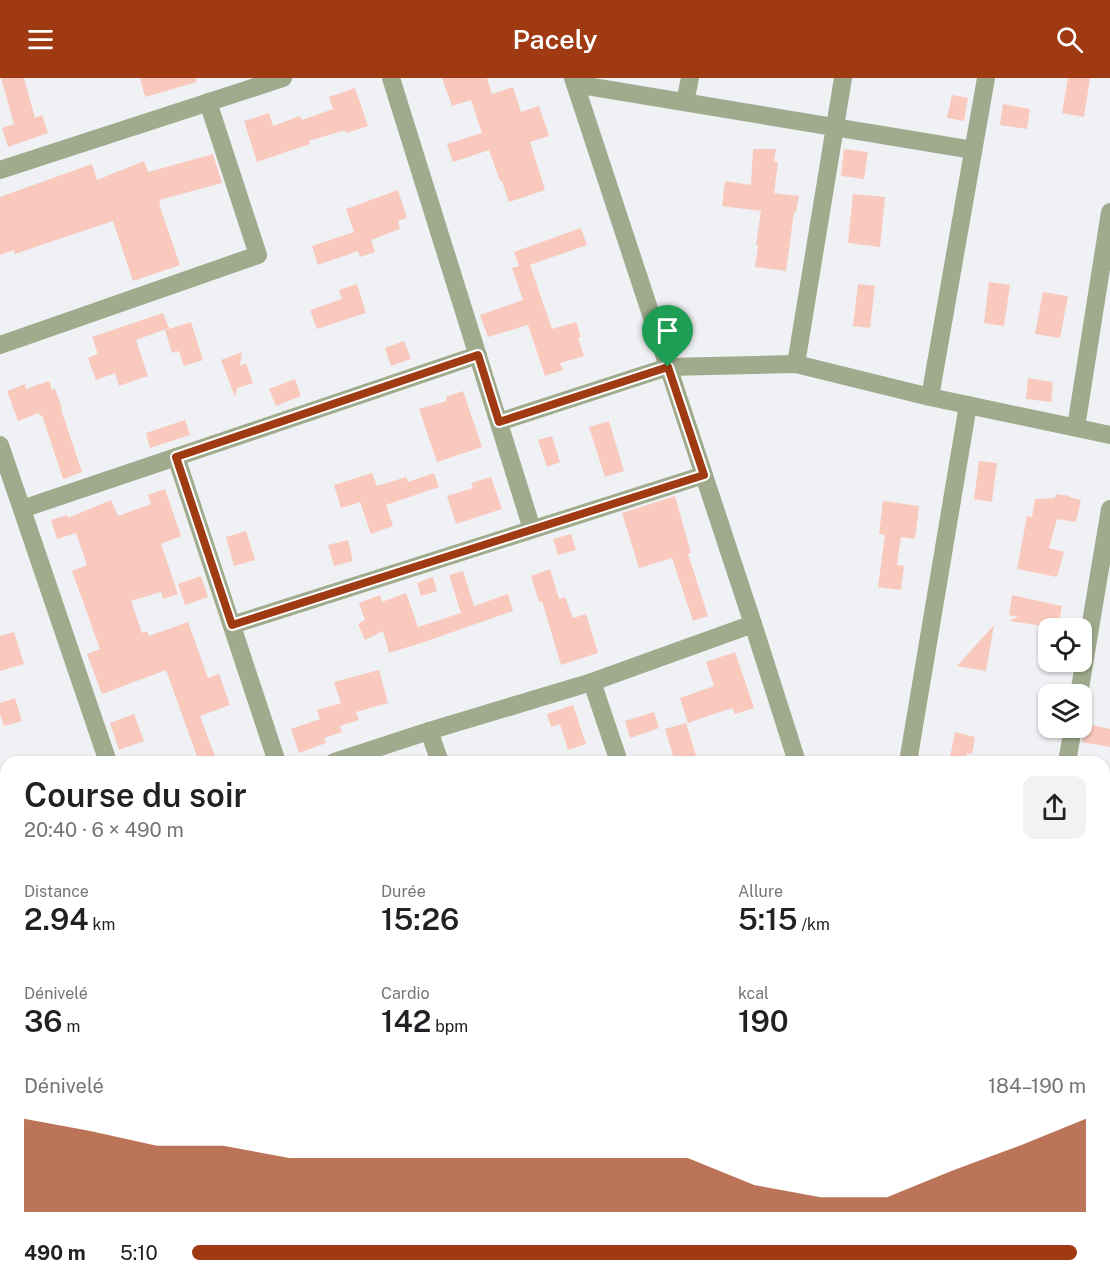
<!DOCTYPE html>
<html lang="fr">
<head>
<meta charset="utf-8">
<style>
  :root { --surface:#fff; --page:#f2f2f2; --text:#202124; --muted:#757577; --accent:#a03a13 }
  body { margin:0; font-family:"Public Sans",sans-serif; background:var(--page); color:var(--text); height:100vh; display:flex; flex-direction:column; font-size:22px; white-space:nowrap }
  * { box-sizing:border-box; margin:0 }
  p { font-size:20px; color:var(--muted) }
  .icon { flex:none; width:33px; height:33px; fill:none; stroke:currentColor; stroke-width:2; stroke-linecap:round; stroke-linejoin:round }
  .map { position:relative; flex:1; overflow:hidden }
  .sheet { position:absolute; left:0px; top:678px; width:1110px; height:532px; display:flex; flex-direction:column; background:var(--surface); border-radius:18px 18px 0 0; box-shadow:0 2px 4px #0004 }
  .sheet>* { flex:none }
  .controls { position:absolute; left:1038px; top:540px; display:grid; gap:12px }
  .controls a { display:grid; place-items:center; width:54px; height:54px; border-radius:12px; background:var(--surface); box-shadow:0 2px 4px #0004; font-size:30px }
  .pin { position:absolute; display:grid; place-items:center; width:51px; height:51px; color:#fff; margin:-62px -26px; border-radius:50% 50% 50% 0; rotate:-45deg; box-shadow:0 0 6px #0007 }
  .pin .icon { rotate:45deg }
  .round { display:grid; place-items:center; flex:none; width:63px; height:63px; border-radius:12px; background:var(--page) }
  .headline { display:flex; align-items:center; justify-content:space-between; height:102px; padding:0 24px }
  h1 { font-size:33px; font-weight:600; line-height:45px }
  .stats { display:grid; grid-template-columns:repeat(3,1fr); gap:9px; height:102px; padding:6px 24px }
  .stats div { display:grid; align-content:center }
  .stats b { font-size:30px; font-weight:600 }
  .stats small { font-size:16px; font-weight:400 }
  .stats p { font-size:16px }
  .chart { height:168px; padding:12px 24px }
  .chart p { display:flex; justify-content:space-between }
  .chart svg { width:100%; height:108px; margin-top:6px; fill:var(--accent); opacity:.7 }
  ul { padding:0 24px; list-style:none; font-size:20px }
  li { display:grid; grid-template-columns:96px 72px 1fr; align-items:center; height:45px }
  li i { height:15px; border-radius:8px; background:var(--accent) }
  header { display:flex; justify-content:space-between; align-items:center; height:78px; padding:0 24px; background:var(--accent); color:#fff; font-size:27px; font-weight:600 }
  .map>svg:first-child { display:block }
</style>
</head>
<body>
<header><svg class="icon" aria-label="menu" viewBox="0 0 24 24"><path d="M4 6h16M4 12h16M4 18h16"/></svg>Pacely<svg class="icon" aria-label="search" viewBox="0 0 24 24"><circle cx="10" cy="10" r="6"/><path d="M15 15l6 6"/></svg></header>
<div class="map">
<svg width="1110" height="1210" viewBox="0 0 1110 1210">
  <rect width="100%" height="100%" fill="#f0f1f4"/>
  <g fill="#f9c9be">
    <path d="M1 0H24L35 40 42 37 48 55 8 69 2 50 14 46Z"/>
    <path d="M140 0H196L197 4 145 19Z"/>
    <path d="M442 0H487L492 16 513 9 521 34 539 28 549 58 530 64 545 112 509 124 502 103H500L489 72 453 84 447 66 482 55 471 22 452 28Z"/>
    <path d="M1068 0H1090L1084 39 1062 35Z"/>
    <path d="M355 10 368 48 346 55 345 52 309 63 310 66 257 84 244 43 269 35 273 48 300 38 302 42 333 31 329 19Z"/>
    <path d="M952 17 968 20 964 43 947 40Z"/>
    <path d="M1003 26 1030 31 1027 51 1000 47Z"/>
    <path d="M753 71H776L774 83 778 84 774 115 799 118 796 134H794L786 193 755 189 758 167H756L761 133 722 128 725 103 751 107Z"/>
    <path d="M844 71 868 74 864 101 841 98Z"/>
    <path d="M213 76 222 105 159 122 161 125 159 126 180 187 133 203 113 143 15 176 14 172 0 177V119L92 86 97 102 144 83 148 94Z"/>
    <path d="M398 112 407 140 398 143 400 151 371 162 375 174 360 179 358 173 318 187 312 168 354 154 346 131Z"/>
    <path d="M853 116 885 119 880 169 848 165Z"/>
    <path d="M581 150 587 167 530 187 552 251 576 244 581 259 578 260 584 278 560 285 563 292 545 298 528 247 488 259 480 237 523 222 512 190 519 188 514 174Z"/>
    <path d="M989 204 1010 207 1004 248 984 245Z"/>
    <path d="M357 206 366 235 317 251 310 232 342 221 339 212Z"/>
    <path d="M858 206 875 208 870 250 853 248Z"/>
    <path d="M1043 214 1068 218 1060 260 1035 256Z"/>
    <path d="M163 235 169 250 136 262 148 298 119 308 115 295 96 302 88 280 98 276 92 259Z"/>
    <path d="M191 244 203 282 184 288 179 273 172 275 165 252Z"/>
    <path d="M404 263 411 281 391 288 385 270Z"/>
    <path d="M242 274 240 288 246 285 253 305 237 310 235 319 221 282Z"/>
    <path d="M1028 300 1053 304 1051 324 1026 321Z"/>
    <path d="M295 301 301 318 276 328 269 311Z"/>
    <path d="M49 303 52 312 55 311 62 330 61 331 82 394 63 401 42 337 40 338 39 335 18 343 7 313 25 306 26 311Z"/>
    <path d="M463 313 482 369 437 384 419 331 447 323 446 319Z"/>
    <path d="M185 342 190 357 150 370 146 355Z"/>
    <path d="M609 343 624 393 605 399 589 349Z"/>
    <path d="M552 358 560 384 547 389 538 362Z"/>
    <path d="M979 383 997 385 992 424 974 421Z"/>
    <path d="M372 395 377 408 406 399 408 404 434 395 439 409 386 427 393 448 371 456 360 424 341 430 334 407Z"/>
    <path d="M491 399 502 431 456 446 447 418 473 410 471 405Z"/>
    <path d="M165 411 181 458 161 466 178 516 163 521 161 514 131 523 142 555 147 553 149 558 188 544 208 600 219 596 230 627 200 638 217 684H199L166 592 102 616 87 576 100 571 72 493 87 487 76 455 57 461 51 442 67 437 68 440 111 422 118 438 151 426 148 417Z"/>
    <path d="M1056 416 1070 418 1069 419 1081 422 1076 444 1057 441 1049 470 1064 474 1057 499 1017 491 1027 438 1032 439 1035 421 1055 420Z"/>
    <path d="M675 418 691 475 688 476 708 538 693 543 672 480 639 490 622 435Z"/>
    <path d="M883 423 919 428 915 461 901 459 897 487 904 488 901 512 878 509 885 457 879 456Z"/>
    <path d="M246 453 255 482 234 488 226 459Z"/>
    <path d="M571 456 576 472 558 477 553 461Z"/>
    <path d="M348 462 353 483 334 488 328 467Z"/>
    <path d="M550 491 559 521 565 519 573 540 586 536 598 575 561 587 542 523 539 524 531 498Z"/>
    <path d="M463 493 474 528 508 516 513 533 424 564 389 575 383 553 365 562 358 546 365 542 359 525 380 517 382 524 406 515 418 549 461 535 449 497Z"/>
    <path d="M201 498 208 519 185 527 178 506Z"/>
    <path d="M433 499 437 513 421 518 417 505Z"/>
    <path d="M1012 517 1062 528 1058 550 1009 543 1018 539 1009 537Z"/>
    <path d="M994 547 986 593 957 588Z"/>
    <path d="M14 554 24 586 0 593V558Z"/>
    <path d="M735 574 754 630 735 636 732 630 688 645 680 620 714 608 706 584Z"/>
    <path d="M379 592 388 625 356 634 359 642 340 648 342 654 324 660 326 665 299 675 291 651 320 641 317 632 341 625 334 604Z"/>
    <path d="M15 620 22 643 4 648 0 636V625Z"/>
    <path d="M573 627 586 666 568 672 560 646 551 649 547 636Z"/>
    <path d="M654 634 659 650 630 660 625 643Z"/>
    <path d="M134 636 144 663 119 672 110 645Z"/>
    <path d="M686 645 698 684H675L665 651Z"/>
    <path d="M1083 645 1110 651V669L1082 664 1084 652Z"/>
    <path d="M955 654 975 659 972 676 967 675 966 684H949Z"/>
  </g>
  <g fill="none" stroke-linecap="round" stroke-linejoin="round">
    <g stroke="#a0ab8d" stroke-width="18">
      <path d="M391 0 532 451"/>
      <path d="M573 0 753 546 797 684"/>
      <path d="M575 6 973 72"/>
      <path d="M685 24 690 0"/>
      <path d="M0 92 283 0"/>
      <path d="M0 267 258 177 208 24"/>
      <path d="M796 286 843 0"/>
      <path d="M930 319 986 0"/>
      <path d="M499 344 668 289 796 286 930 319 1110 357"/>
      <path d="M1076 349 1110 134"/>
      <path d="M0 367 108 684"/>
      <path d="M176 379 277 684"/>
      <path d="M22 431 478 277"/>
      <path d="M232 547 704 397"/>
      <path d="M592 604 619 684"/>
      <path d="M1079 616 1110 431"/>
      <path d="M429 653 440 684"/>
      <path d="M334 684 429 653 592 604 753 546"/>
      <path d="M908 684 968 327"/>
      <path d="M1067 684 1073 650"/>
      <path d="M1104 755 1110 756"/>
      <path d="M0 794 6 792"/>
      <path d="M0 862 6 880"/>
      <path d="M1104 1044 1110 1045"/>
      <path d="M0 1202 6 1203"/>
      <path d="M22 1204 80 1210"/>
      <path d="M114 1204 116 1210"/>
      <path d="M454 1204 456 1210"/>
      <path d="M972 1204 974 1210"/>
    </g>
  </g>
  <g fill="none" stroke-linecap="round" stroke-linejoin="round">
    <defs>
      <path id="route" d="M478 277 499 344 668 289 704 397 232 547 176 379Z"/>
    </defs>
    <use href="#route" stroke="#fff" stroke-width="12"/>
    <use href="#route" stroke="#a03a13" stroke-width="8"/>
  </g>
</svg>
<div class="controls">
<a><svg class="icon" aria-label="locate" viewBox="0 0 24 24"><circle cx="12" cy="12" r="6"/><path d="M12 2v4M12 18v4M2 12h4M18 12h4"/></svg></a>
<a><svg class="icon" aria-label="layers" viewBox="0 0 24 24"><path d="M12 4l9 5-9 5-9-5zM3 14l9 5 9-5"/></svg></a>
</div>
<div class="pin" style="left:668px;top:289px;background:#1e9e55"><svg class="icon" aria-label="arrive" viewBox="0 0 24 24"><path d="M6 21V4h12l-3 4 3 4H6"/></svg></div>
<section class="sheet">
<div class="headline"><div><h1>Course du soir</h1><p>20:40 · 6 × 490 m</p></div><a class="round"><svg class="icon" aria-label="share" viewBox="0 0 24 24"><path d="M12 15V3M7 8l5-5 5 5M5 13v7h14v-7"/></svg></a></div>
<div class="stats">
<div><p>Distance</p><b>2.94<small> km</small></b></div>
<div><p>Durée</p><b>15:26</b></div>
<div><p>Allure</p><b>5:15<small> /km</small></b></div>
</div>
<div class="stats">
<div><p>Dénivelé</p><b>36<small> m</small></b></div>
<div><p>Cardio</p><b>142<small> bpm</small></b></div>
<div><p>kcal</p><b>190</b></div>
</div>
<div class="chart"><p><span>Dénivelé</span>184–190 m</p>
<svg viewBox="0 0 160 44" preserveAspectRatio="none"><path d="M0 44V6L10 11L20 17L30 17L40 22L50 22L60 22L70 22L80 22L90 22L100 22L110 33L120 38L130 38L140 27L150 17L160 6V44z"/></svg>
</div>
<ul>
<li><b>490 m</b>5:10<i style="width:99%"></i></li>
</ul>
</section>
</div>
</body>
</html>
